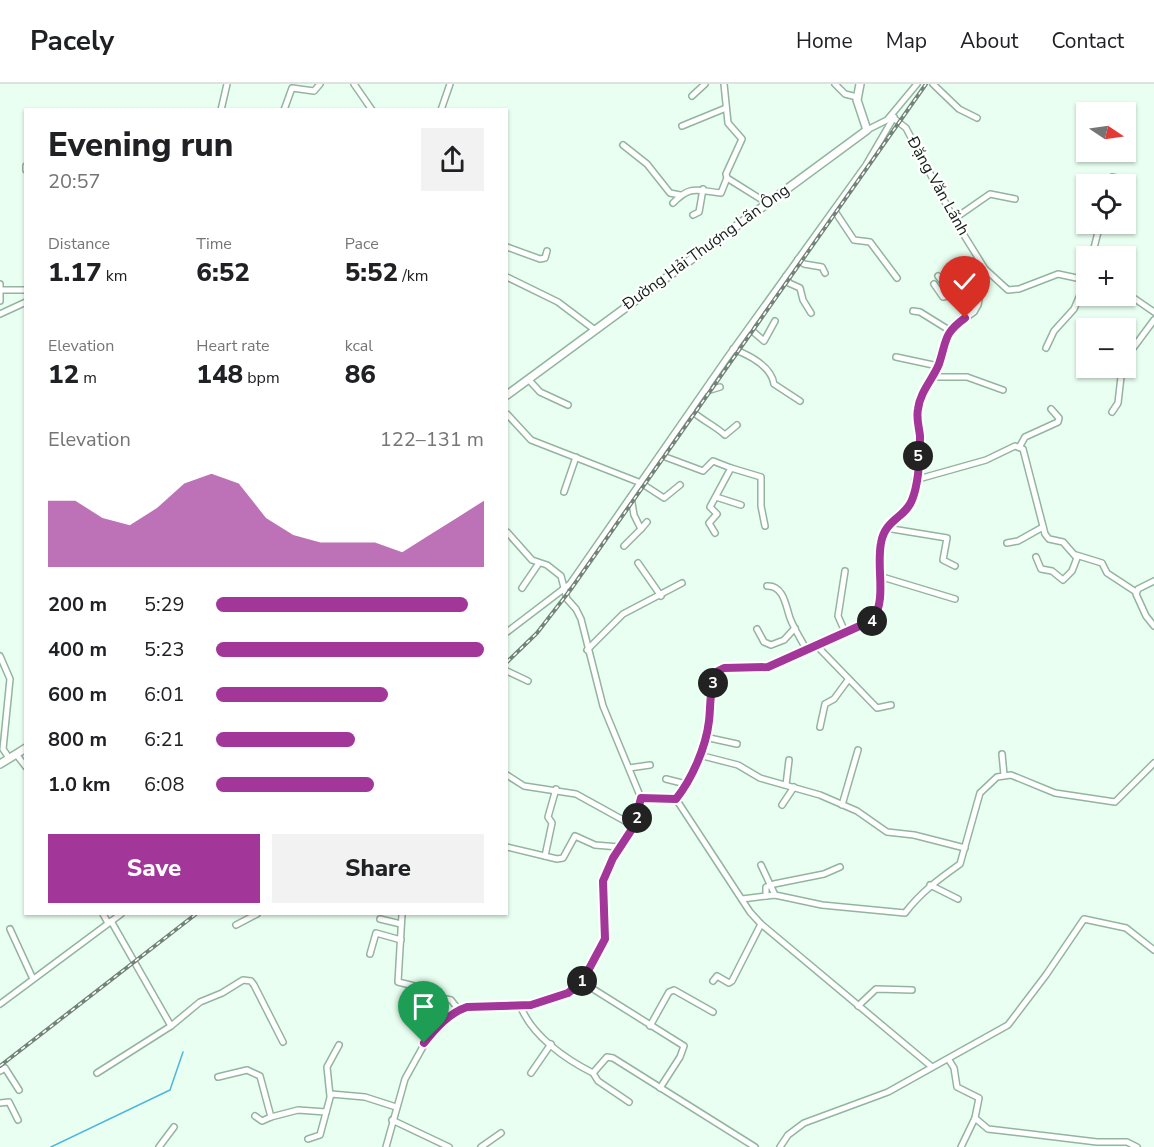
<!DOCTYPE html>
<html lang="en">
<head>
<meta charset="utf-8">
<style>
  :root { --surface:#fff; --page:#f2f2f2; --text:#202124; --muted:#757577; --line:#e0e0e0; --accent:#a23799 }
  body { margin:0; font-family:"Nunito Sans",sans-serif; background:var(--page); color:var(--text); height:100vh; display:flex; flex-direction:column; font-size:22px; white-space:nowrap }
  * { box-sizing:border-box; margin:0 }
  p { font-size:20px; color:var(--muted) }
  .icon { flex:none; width:33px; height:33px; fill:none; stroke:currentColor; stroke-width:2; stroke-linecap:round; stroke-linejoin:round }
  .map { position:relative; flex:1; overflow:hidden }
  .side { position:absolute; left:24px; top:24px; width:484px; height:807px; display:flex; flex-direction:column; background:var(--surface); border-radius:0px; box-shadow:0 2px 4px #0004 }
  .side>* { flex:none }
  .needle { width:39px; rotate:103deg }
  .fabs { position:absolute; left:1076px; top:18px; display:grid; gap:12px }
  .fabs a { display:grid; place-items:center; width:60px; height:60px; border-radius:0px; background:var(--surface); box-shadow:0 2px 4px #0004; font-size:30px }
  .pin { position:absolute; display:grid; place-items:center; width:51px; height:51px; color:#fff; margin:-62px -26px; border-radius:50% 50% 50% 0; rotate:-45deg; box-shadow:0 0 6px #0007 }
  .pin .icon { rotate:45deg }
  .km { position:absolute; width:30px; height:30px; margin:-15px; border-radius:50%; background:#222; color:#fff; font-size:16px; line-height:30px; text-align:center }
  .round { display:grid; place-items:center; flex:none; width:63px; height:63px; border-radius:0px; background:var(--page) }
  .headline { display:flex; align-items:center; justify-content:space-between; height:102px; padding:0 24px }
  h1 { font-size:33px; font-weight:800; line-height:45px }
  .stats { display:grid; grid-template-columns:repeat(3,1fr); gap:9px; height:102px; padding:6px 24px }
  .stats div { display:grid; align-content:center }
  .stats b { font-size:26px; font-weight:800 }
  .stats small { font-size:16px; font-weight:400 }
  .stats p { font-size:16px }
  .chart { height:168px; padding:12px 24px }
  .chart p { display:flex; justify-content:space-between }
  .chart svg { width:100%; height:108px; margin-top:6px; fill:var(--accent); opacity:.7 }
  .button { display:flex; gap:12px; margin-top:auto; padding:12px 24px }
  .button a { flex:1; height:69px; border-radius:0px; background:var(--accent); color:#fff; font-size:24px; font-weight:800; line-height:69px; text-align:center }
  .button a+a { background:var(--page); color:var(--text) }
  ul { padding:0 24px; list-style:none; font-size:20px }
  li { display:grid; grid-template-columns:96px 72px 1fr; align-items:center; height:45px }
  li i { height:15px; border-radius:8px; background:var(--accent) }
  header { display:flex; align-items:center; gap:36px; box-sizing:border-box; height:84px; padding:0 30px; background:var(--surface); border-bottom:2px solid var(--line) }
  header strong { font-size:28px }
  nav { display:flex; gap:33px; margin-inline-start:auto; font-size:21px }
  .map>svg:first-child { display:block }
</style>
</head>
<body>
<header>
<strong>Pacely</strong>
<nav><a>Home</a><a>Map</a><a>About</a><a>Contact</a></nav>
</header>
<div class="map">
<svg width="1154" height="1063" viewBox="0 0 1154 1063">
  <rect width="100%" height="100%" fill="#e9fff1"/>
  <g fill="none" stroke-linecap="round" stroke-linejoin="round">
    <path stroke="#4eb6dd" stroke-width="1.5" d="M51 1063 170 1006 183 968"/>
    <defs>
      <g id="minor">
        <path d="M354 0 372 26"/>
        <path d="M724 0 728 39 742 55 726 90 727 94 767 119"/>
        <path d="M835 0 845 10 857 13"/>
        <path d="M933 0 959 25 977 34"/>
        <path d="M692 12 705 0"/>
        <path d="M221 26 227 0"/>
        <path d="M284 26 292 4 314 7 320 0"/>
        <path d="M441 26 450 0"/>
        <path d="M682 42 726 24"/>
        <path d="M867 46 887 36 917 0"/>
        <path d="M623 61 647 80 670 109 680 111"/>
        <path d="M26 82V86"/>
        <path d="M1107 100 1112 93 1125 96"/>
        <path d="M673 119C691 100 698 107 721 109L727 94"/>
        <path d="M834 126 854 156 870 158 897 194"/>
        <path d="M693 131 699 128 703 105"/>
        <path d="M954 135 990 110 1015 115"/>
        <path d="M507 163 540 175 545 174 547 167"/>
        <path d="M1092 172 1100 140"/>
        <path d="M798 175 804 180 822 183 825 189"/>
        <path d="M985 185 1008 206 1019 205 1058 190 1086 196"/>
        <path d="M786 192 789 199 800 204 803 216 811 229"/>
        <path d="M938 192 954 213 973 202H984"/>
        <path d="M507 193 558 218 595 246"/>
        <path d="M0 200V217"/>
        <path d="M934 200 943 213 952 211"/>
        <path d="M1 206H26"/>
        <path d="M1125 208 1154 228"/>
        <path d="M913 227 920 228 949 246"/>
        <path d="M0 230 26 218"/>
        <path d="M749 244 764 257 775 237"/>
        <path d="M1046 264 1054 247 1074 225 1086 197"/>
        <path d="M733 265C749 271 771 282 774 300L800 317"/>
        <path d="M896 273 938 282"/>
        <path d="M1125 275 1154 236"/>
        <path d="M932 293H967L1003 306"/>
        <path d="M529 296 540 308 568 321"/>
        <path d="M707 307 720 303"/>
        <path d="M692 327C703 337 714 341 725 351L737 341"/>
        <path d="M1112 328 1118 319 1122 284"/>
        <path d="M507 330 531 356 641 399 664 414 680 401"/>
        <path d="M1020 362 1025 353 1058 338 1059 334 1051 325"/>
        <path d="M660 371 703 387 713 377 731 384 710 423 717 430 709 439 715 449"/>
        <path d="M731 384 761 393V422L765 442"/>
        <path d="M915 396 986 376 1015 362 1023 365 1045 450 1049 455 1063 458 1077 474 1072 487 1063 496 1052 487 1041 485 1036 473"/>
        <path d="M564 408 576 373"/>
        <path d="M631 413 634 431 641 445 647 438"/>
        <path d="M716 413 741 421"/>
        <path d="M886 444 947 454 943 476 955 482"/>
        <path d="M507 448 532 476 547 481 561 492 567 515 576 525 581 535 603 622 641 714"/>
        <path d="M1007 459 1018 457 1043 443"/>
        <path d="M624 462 641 445"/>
        <path d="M1076 471 1102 479 1107 489 1136 508"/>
        <path d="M638 479 661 512"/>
        <path d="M845 487 838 532 845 548"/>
        <path d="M879 492 955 515"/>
        <path d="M1154 497 1138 505 1136 510 1146 532 1154 542"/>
        <path d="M767 502C784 501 786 523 790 534 794 545 801 555 806 565"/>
        <path d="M522 504 539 479"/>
        <path d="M757 545 764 558 771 561 784 556 795 544"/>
        <path d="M507 548 570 500 727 274 866 81 894 33"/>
        <path d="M815 560 877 624 891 621"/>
        <path d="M587 566 623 530 682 499"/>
        <path d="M0 572 10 595 3 665 9 674"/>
        <path d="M507 587 528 597"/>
        <path d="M820 643 825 620 834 615 848 596"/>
        <path d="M705 653 737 660"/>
        <path d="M16 670 26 683"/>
        <path d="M1002 670 1004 691"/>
        <path d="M699 671 738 681 760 694 820 711 857 727 887 748 914 751 965 764"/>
        <path d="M629 684 650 681"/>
        <path d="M507 691 524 702 576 710 634 742"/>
        <path d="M666 695 686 700"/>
        <path d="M786 701 789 676"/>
        <path d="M676 715 750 828 761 840 932 983"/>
        <path d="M782 721 794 703"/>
        <path d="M842 721 858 666"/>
        <path d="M507 763 557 775 563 774 575 752 595 761 619 763"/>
        <path d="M545 772 552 739 548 733 556 705"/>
        <path d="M761 781 775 811"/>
        <path d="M930 801 958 815"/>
        <path d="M766 812V803L774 800 824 790 840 783"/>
        <path d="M742 815 775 811 822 821 905 829C921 808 939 795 960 780L980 709 997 693 1011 691 1055 709 1115 718 1154 679"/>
        <path d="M103 830 108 839"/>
        <path d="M402 830 398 898 423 904 432 912 451 916 459 926"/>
        <path d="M380 835 401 840"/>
        <path d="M111 837 171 942"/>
        <path d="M236 841 257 830"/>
        <path d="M10 845 33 895"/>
        <path d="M370 870 376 849 401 856"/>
        <path d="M713 897 717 892 729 899 732 897 761 840"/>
        <path d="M582 898 684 962 680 973 660 1004"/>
        <path d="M0 920 121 830"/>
        <path d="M520 921C531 951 565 975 593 989L607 973 613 974 755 1063"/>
        <path d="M858 922 876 905 912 906"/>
        <path d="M650 942 669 908 674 906 713 928"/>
        <path d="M949 976 954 984 957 1003 979 1014 975 1034 988 1045 1097 1058H1127L1137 1063"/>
        <path d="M0 987 5 984 19 1006"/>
        <path d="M97 989 171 942 200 918 222 909 243 896 251 897 254 901 283 958"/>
        <path d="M531 989 551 960"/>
        <path d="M593 989 598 997 629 1018"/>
        <path d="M218 993 247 986 260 992 271 1033 262 1037 255 1032"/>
        <path d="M330 1012 327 983 339 961"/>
        <path d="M0 1019 9 1018 18 1036"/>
        <path d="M271 1033 298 1026 326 1028"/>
        <path d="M392 1036 449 1063"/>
        <path d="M308 1055 320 1051 331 1010 365 1013 396 1023"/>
        <path d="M159 1063 174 1043"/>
        <path d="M386 1063 405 995 425 959 450 932 467 923 531 921 568 909 582 898 605 855 603 797 613 774 634 742 641 714 676 715C692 694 706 663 709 637 711 620 709 603 718 587L724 584 768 583 815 560 868 540 876 531 880 519 879 476 883 450 893 435 908 424 914 411 920 355 917 329 919 317 938 282 949 246 974 228 978 221 985 185 954 135 906 44 891 32"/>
        <path d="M481 1063 501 1049"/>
        <path d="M780 1063 788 1051 804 1039 888 1008 1008 941 1046 891 1084 835 1126 844 1154 866"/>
        <path d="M961 1063 975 1034"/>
      </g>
      <g id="tertiary">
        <path d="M507 311 867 46 857 16 860 0"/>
        <path d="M0 680 26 664"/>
      </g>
    </defs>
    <use href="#minor" stroke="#93b59f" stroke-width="8"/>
    <use href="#tertiary" stroke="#93b59f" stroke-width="10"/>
    <use href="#minor" stroke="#fff" stroke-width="5"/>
    <use href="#tertiary" stroke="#fff" stroke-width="7"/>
    <defs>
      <g id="rail">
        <path d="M507 578 537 549 571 505 926 0"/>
        <path d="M0 982 196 830"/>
      </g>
    </defs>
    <use href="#rail" stroke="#728378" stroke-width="4"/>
    <use href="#rail" stroke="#fff" stroke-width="1.5" stroke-dasharray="4.5" stroke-linecap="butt"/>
  </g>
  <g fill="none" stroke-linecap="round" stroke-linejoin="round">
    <defs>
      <path id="route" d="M424 959C436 944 449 929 467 923L531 921 568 909 582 898 605 855 603 797 613 774 634 742 641 714 676 715C692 695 706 663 709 637 711 620 709 603 718 587L724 584 768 583 873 536C887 514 876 484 881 459 885 435 905 434 912 416 919 399 920 371 920 352 919 343 916 334 918 325 920 308 933 295 939 280 947 256 943 250 965 234"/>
    </defs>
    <use href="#route" stroke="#fff" stroke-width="12"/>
    <use href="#route" stroke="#a23799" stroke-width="8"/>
  </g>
  <g text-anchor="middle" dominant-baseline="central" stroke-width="4.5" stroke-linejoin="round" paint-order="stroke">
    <g font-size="16" fill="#122018" stroke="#fff">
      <text transform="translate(938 102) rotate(61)">Đặng Văn Lãnh</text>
      <text transform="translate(706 163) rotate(-36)">Đường Hải Thượng Lãn Ông</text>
    </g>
  </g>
</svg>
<div class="fabs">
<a><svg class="needle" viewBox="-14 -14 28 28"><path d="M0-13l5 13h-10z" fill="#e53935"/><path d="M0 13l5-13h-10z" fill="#757577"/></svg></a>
<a><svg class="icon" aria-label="locate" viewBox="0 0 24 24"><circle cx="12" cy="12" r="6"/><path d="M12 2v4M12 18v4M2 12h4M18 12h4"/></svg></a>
<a>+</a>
<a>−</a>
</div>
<div class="pin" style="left:424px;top:959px;background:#1e9e55"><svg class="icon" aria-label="arrive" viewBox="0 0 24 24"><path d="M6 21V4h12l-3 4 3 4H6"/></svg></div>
<div class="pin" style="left:965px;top:234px;background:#d93025"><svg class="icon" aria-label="check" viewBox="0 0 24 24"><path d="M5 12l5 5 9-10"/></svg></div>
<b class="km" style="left:582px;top:897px">1</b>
<b class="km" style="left:637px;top:734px">2</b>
<b class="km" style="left:713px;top:599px">3</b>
<b class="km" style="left:872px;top:537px">4</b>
<b class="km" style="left:918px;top:372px">5</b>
<section class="side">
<div class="headline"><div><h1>Evening run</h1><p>20:57</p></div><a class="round"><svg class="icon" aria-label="share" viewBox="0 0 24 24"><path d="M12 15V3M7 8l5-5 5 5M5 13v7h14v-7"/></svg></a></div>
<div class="stats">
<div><p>Distance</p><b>1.17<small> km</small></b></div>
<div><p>Time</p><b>6:52</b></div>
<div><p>Pace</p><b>5:52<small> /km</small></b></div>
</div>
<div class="stats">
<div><p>Elevation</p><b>12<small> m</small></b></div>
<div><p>Heart rate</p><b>148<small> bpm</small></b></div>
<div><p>kcal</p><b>86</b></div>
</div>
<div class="chart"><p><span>Elevation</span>122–131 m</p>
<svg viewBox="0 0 160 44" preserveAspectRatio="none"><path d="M0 44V17L10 17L20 24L30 27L40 20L50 10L60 6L70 10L80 24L90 31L100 34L110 34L120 34L130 38L140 31L150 24L160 17V44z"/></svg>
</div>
<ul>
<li><b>200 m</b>5:29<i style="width:94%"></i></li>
<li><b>400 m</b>5:23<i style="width:100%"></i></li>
<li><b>600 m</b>6:01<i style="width:64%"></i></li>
<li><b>800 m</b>6:21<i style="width:52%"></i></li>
<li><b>1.0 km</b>6:08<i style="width:59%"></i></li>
</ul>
<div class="button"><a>Save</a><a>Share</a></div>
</section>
</div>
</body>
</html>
